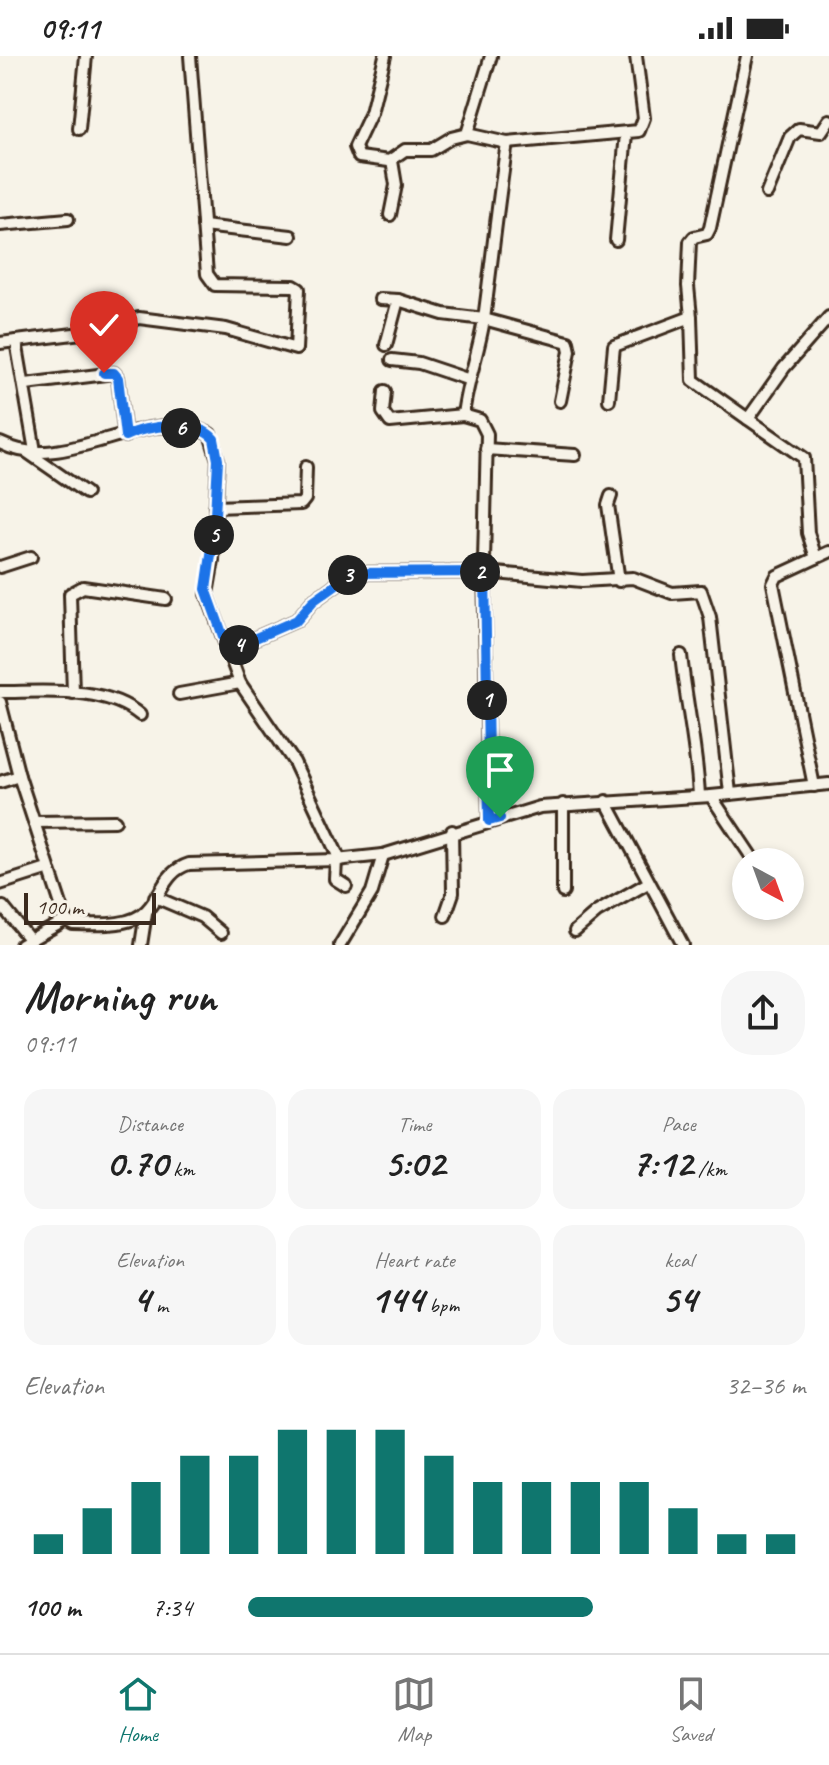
<!DOCTYPE html>
<html lang="en">
<head>
<meta charset="utf-8">
<style>
  :root { --surface:#fff; --page:#f6f6f6; --text:#222; --muted:#767676; --line:#e0e0e0; --accent:#0f766e }
  body { margin:0; font-family:Caveat,sans-serif; background:var(--page); color:var(--text); height:100vh; display:flex; flex-direction:column; font-size:30px; white-space:nowrap }
  * { box-sizing:border-box; margin:0 }
  p { font-size:26px; color:var(--muted) }
  .icon { flex:none; width:44px; height:44px; fill:none; stroke:currentColor; stroke-width:2; stroke-linecap:round; stroke-linejoin:round }
  .map { position:relative; height:889px; overflow:hidden }
  .side { display:flex; flex-direction:column; background:var(--surface); flex:1 }
  .side>* { flex:none }
  .needle { width:52px; rotate:139deg }
  .tools { position:absolute; left:732px; top:792px; display:grid; gap:16px }
  .tools a { display:grid; place-items:center; width:72px; height:72px; border-radius:50%; background:var(--surface); box-shadow:0 4px 12px #0003; font-size:40px }
  .scale { position:absolute; left:24px; bottom:20px; width:132px; box-sizing:border-box; padding-left:8px; border:4px solid #3b2a1e; border-top:0; font-size:22px; line-height:28px; white-space:nowrap; color:#3b2a1e; -webkit-text-stroke:6px #f7f3e8; paint-order:stroke }
  .pin { position:absolute; display:grid; place-items:center; width:68px; height:68px; color:#fff; margin:-82px -34px; border-radius:50% 50% 50% 0; rotate:-45deg; box-shadow:0 0 8px #0007 }
  .pin .icon { rotate:45deg }
  .km { position:absolute; width:40px; height:40px; margin:-20px; border-radius:50%; background:#222; color:#fff; font-size:22px; line-height:40px; text-align:center }
  .round { display:grid; place-items:center; flex:none; width:84px; height:84px; border-radius:32px; background:var(--page) }
  .headline { display:flex; align-items:center; justify-content:space-between; height:136px; padding:0 24px }
  h1 { font-size:44px; font-weight:700; line-height:60px }
  .figures { display:grid; grid-template-columns:repeat(3,1fr); gap:12px; height:136px; padding:8px 24px }
  .figures div { display:grid; align-content:center; border-radius:20px; background:var(--page); text-align:center }
  .figures b { font-size:40px; font-weight:700 }
  .figures small { font-size:22px; font-weight:400 }
  .figures p { font-size:22px }
  .chart { height:224px; padding:16px 24px }
  .chart p { display:flex; justify-content:space-between }
  .chart svg { width:100%; height:144px; margin-top:8px; stroke:var(--accent); stroke-width:6 }
  ul { padding:0 24px; list-style:none; font-size:26px }
  li { display:grid; grid-template-columns:128px 96px 1fr; align-items:center; height:60px }
  li i { height:20px; border-radius:10px; background:var(--accent) }
  .status { display:flex; justify-content:space-between; align-items:center; height:56px; padding:0 40px; background:var(--surface); direction:ltr }
  .status svg { height:22px; fill:currentColor }
  .tabs { display:flex; justify-content:space-around; align-items:center; height:112px; border-top:2px solid var(--line); background:var(--surface); font-size:22px; color:var(--muted) }
  .tabs a { display:grid; justify-items:center; gap:4px }
  .tabs .selected { color:var(--accent) }
  .map>svg:first-child { display:block }
</style>
</head>
<body>
<div class="status"><b>09:11</b><svg viewBox="0 0 49 12"><path d="M0 12V9h3v3zM5 12V6h3v6zM10 12V3h3v9zM15 12V0h3v12zM26 1h20v11H26zM47 4h2v5h-2z"/></svg></div>
<div class="map">
<svg width="829" height="889" viewBox="0 0 829 889">
  <rect width="100%" height="100%" fill="#f7f3e8"/>
  <filter id="ink" filterUnits="userSpaceOnUse"><feTurbulence type="fractalNoise" baseFrequency=".0125" numOctaves="2"/><feDisplacementMap in="SourceGraphic" scale="16" xChannelSelector="R" yChannelSelector="G"/><feConvolveMatrix kernelMatrix="1 2 1 2 8 2 1 2 1" color-interpolation-filters="sRGB"/></filter>
  <g filter="url(#ink)">
    <g fill="none" stroke-linecap="round" stroke-linejoin="round">
      <defs>
        <g id="minor">
          <path d="M385 0 371 57 355 91 359 101 389 105 405 94H431L451 82 467 78"/>
          <path d="M79 73 86 0"/>
          <path d="M507 87 639 75 644 62 636 0"/>
          <path d="M767 137 790 81 799 73 821 76 829 64"/>
          <path d="M390 159 396 129 392 105"/>
          <path d="M0 169 68 163"/>
          <path d="M203 170 291 180"/>
          <path d="M616 184 626 78"/>
          <path d="M380 243 398 244 443 258 484 263 568 286 570 295 560 345"/>
          <path d="M691 261 688 230 690 186 694 181 707 178 710 172 747 0"/>
          <path d="M16 285 35 395"/>
          <path d="M0 287 90 276 139 262 226 273 296 293 299 233 294 230 215 229 207 218 190 0"/>
          <path d="M386 289 398 244"/>
          <path d="M392 304 419 307 467 323"/>
          <path d="M26 328 114 317 118 322 125 380"/>
          <path d="M385 335 383 356 390 366 463 359"/>
          <path d="M609 344 614 290 691 261 693 324 748 363 784 312 829 261"/>
          <path d="M748 363 804 402 808 477 816 502"/>
          <path d="M0 387C67 421 144 346 210 378L218 404 213 504 207 538 240 627 294 706 340 804"/>
          <path d="M486 393 575 399"/>
          <path d="M27 396 86 437"/>
          <path d="M611 440 608 449 619 525"/>
          <path d="M215 451 301 448 305 443 306 411"/>
          <path d="M0 511 31 501"/>
          <path d="M228 594 297 564 313 545 352 517 485 516 582 525 633 522 672 537 701 535 710 561 730 737"/>
          <path d="M681 599C686 647 697 693 699 740"/>
          <path d="M0 636C44 636 105 629 140 659"/>
          <path d="M73 637 70 538 83 531 166 543"/>
          <path d="M179 638 240 627"/>
          <path d="M0 646 19 720 66 864 73 868C94 868 131 872 147 854 163 837 164 816 189 808L336 804 383 799 540 751 711 740 829 728"/>
          <path d="M0 726 19 720"/>
          <path d="M814 730 773 528 777 520 829 496"/>
          <path d="M711 740 755 806"/>
          <path d="M606 745 683 889"/>
          <path d="M489 765 484 505 487 378 480 364 463 359C467 325 479 296 484 263 492 204 498 145 507 87L467 78 491 0"/>
          <path d="M34 766 115 765"/>
          <path d="M336 804 335 823 346 830"/>
          <path d="M0 828 47 813"/>
          <path d="M563 836V748"/>
          <path d="M155 841 202 861 221 877"/>
          <path d="M3 851 29 883"/>
          <path d="M445 860 453 837 452 775"/>
          <path d="M575 875 597 856 648 827"/>
          <path d="M21 889 66 864"/>
          <path d="M141 889 146 857"/>
          <path d="M340 889 372 836 383 799"/>
        </g>
      </defs>
      <use href="#minor" stroke="#3b2a1e" stroke-width="16"/>
      <use href="#minor" stroke="#f7f3e8" stroke-width="10"/>
    </g>
  </g>
  <g fill="none" stroke-linecap="round" stroke-linejoin="round" filter="url(#ink)">
    <defs>
      <path id="route" d="M104 317H114L118 322 125 380C146 369 197 363 214 383L218 404 214 478 206 533 228 594 297 564 313 545 352 517 485 516 489 765 500 762"/>
    </defs>
    <use href="#route" stroke="#fff" stroke-width="16"/>
    <use href="#route" stroke="#1a73e8" stroke-width="10"/>
  </g>
</svg>
<div class="tools">
<a><svg class="needle" viewBox="-14 -14 28 28"><path d="M0-13l5 13h-10z" fill="#e53935"/><path d="M0 13l5-13h-10z" fill="#767676"/></svg></a>
</div>
<div class="scale">100 m</div>
<div class="pin" style="left:500px;top:762px;background:#1e9e55"><svg class="icon" aria-label="arrive" viewBox="0 0 24 24"><path d="M6 21V4h12l-3 4 3 4H6"/></svg></div>
<div class="pin" style="left:104px;top:317px;background:#d93025"><svg class="icon" aria-label="check" viewBox="0 0 24 24"><path d="M5 12l5 5 9-10"/></svg></div>
<b class="km" style="left:487px;top:644px">1</b>
<b class="km" style="left:480px;top:516px">2</b>
<b class="km" style="left:348px;top:519px">3</b>
<b class="km" style="left:239px;top:589px">4</b>
<b class="km" style="left:214px;top:479px">5</b>
<b class="km" style="left:181px;top:372px">6</b>
</div>
<section class="side">
<div class="headline"><div><h1>Morning run</h1><p>09:11</p></div><a class="round"><svg class="icon" aria-label="share" viewBox="0 0 24 24"><path d="M12 15V3M7 8l5-5 5 5M5 13v7h14v-7"/></svg></a></div>
<div class="figures">
<div><p>Distance</p><b>0.70<small> km</small></b></div>
<div><p>Time</p><b>5:02</b></div>
<div><p>Pace</p><b>7:12<small> /km</small></b></div>
</div>
<div class="figures">
<div><p>Elevation</p><b>4<small> m</small></b></div>
<div><p>Heart rate</p><b>144<small> bpm</small></b></div>
<div><p>kcal</p><b>54</b></div>
</div>
<div class="chart"><p><span>Elevation</span>32–36 m</p>
<svg viewBox="0 0 160 44" preserveAspectRatio="none"><path d="M5 44V38M15 44V30M25 44V22M35 44V14M45 44V14M55 44V6M65 44V6M75 44V6M85 44V14M95 44V22M105 44V22M115 44V22M125 44V22M135 44V30M145 44V38M155 44V38"/></svg>
</div>
<ul>
<li><b>100 m</b>7:34<i style="width:62%"></i></li>
</ul>
</section>
<nav class="tabs">
<a class="selected"><svg class="icon" aria-label="home" viewBox="0 0 24 24"><path d="M3 11l9-7 9 7M6 9v11h12V9"/></svg>Home</a>
<a><svg class="icon" aria-label="map" viewBox="0 0 24 24"><path d="M3 6l6-2 6 2 6-2v14l-6 2-6-2-6 2zM9 4v14M15 6v14"/></svg>Map</a>
<a><svg class="icon" aria-label="saved" viewBox="0 0 24 24"><path d="M7 4h10v16l-5-4-5 4z"/></svg>Saved</a>
</nav>
</body>
</html>
